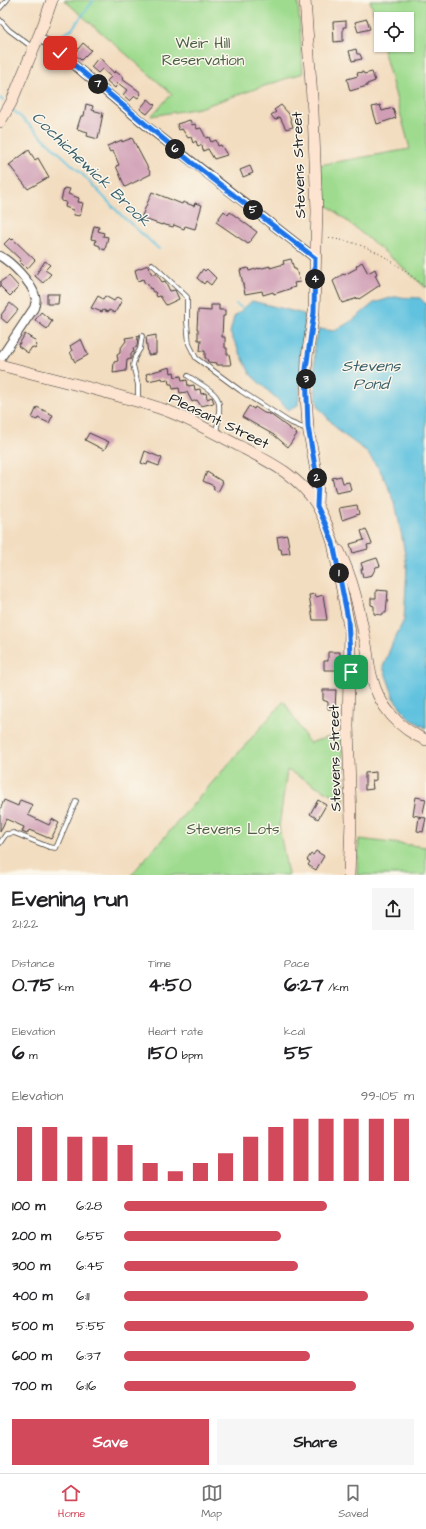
<!DOCTYPE html>
<html lang="en">
<head>
<meta charset="utf-8">
<style>
  :root { --surface:#fff; --page:#f6f6f6; --text:#202124; --muted:#757577; --line:#e0e0e0; --accent:#d1495b }
  body { margin:0; font-family:"Architects Daughter",sans-serif; background:var(--page); color:var(--text); height:100vh; display:flex; flex-direction:column; font-size:15px; white-space:nowrap }
  * { box-sizing:border-box; margin:0 }
  p { font-size:13px; color:var(--muted) }
  .icon { flex:none; width:22px; height:22px; fill:none; stroke:currentColor; stroke-width:2; stroke-linecap:round; stroke-linejoin:round }
  .map { position:relative; height:875px; overflow:hidden }
  .panel { display:flex; flex-direction:column; background:var(--surface); flex:1 }
  .panel>* { flex:none }
  .tools { position:absolute; left:374px; top:12px; display:grid; gap:8px }
  .tools a { display:grid; place-items:center; width:40px; height:40px; border-radius:0px; background:var(--surface); box-shadow:0 1px 3px #0004; font-size:20px }
  .pin { position:absolute; display:grid; place-items:center; width:34px; height:34px; color:#fff; margin:-17px; border-radius:8px; box-shadow:0 2px 6px #0006 }
  .km { position:absolute; width:20px; height:20px; margin:-10px; border-radius:50%; background:#222; color:#fff; font-size:11px; line-height:20px; text-align:center }
  .round { display:grid; place-items:center; flex:none; width:42px; height:42px; border-radius:0px; background:var(--page) }
  .summary { display:flex; align-items:center; justify-content:space-between; height:68px; padding:0 12px }
  h1 { font-size:22px; font-weight:700; line-height:30px }
  .metrics { display:grid; grid-template-columns:repeat(3,1fr); gap:6px; height:68px; padding:4px 12px }
  .metrics div { display:grid; align-content:center }
  .metrics b { font-size:20px; font-weight:700 }
  .metrics small { font-size:11px; font-weight:400 }
  .metrics p { font-size:11px }
  .chart { height:112px; padding:8px 12px }
  .chart p { display:flex; justify-content:space-between }
  .chart svg { width:100%; height:72px; margin-top:4px; stroke:var(--accent); stroke-width:6 }
  .primary-button { display:flex; gap:8px; margin-top:auto; padding:8px 12px }
  .primary-button a { flex:1; height:46px; border-radius:0px; background:var(--accent); color:#fff; font-size:16px; font-weight:700; line-height:46px; text-align:center }
  .primary-button a+a { background:var(--page); color:var(--text) }
  ul { padding:0 12px; list-style:none; font-size:13px }
  li { display:grid; grid-template-columns:64px 48px 1fr; align-items:center; height:30px }
  li i { height:10px; border-radius:5px; background:var(--accent) }
  .tabs { display:flex; justify-content:space-around; align-items:center; height:56px; border-top:1px solid var(--line); background:var(--surface); font-size:11px; color:var(--muted) }
  .tabs a { display:grid; justify-items:center; gap:2px }
  .tabs .on { color:var(--accent) }
  .map>svg:first-child { display:block }
</style>
</head>
<body>
<div class="map">
<svg width="426" height="875" viewBox="0 0 426 875">
  <rect width="100%" height="100%" fill="#fbf7ec"/>
  <filter id="ink" filterUnits="userSpaceOnUse"><feTurbulence type="fractalNoise" baseFrequency=".025" numOctaves="2"/><feDisplacementMap in="SourceGraphic" scale="8" xChannelSelector="R" yChannelSelector="G"/><feConvolveMatrix kernelMatrix="1 2 1 2 8 2 1 2 1" color-interpolation-filters="sRGB"/></filter>
  <filter id="wash" filterUnits="userSpaceOnUse"><feTurbulence type="fractalNoise" baseFrequency=".012" numOctaves="4" result="noise"/><feDisplacementMap in="SourceGraphic" scale="16" xChannelSelector="R" yChannelSelector="G"/><feGaussianBlur stdDeviation="0.9" result="paint"/><feColorMatrix in="noise" values="0 0 0 0 0 0 0 0 0 0 0 0 0 0 0 0 0 1.4 0 .05"/><feComposite in="paint" operator="in"/></filter>
  <g filter="url(#wash)">
    <rect width="100%" height="100%" fill="#f3ddc0"/>
    <g fill="#9fdb8f" stroke="#5e7c56">
      <path d="M64 0H298L303 73 199 108 151 116 172 94Z"/>
      <path d="M370 0H426V288L392 258 320 199 319 165 410 149 382 45H407V19H381V40Z"/>
      <path d="M284 701 309 743 342 733 344 801 287 770 279 827 288 875H131Z"/>
      <path d="M359 839 426 847V875H357Z"/>
    </g>
    <g fill="#60c2df" stroke="#3e6f7e">
      <path d="M394 297 420 298 426 304V728L409 718 395 700 383 667 393 642 404 620 407 567 402 537 395 502 381 472 366 451 340 432 319 408 316 397 314 344 319 329 335 331 353 320 374 303Z"/>
      <path d="M252 301 304 314 305 340 298 405 289 410 251 375 230 333 234 317Z"/>
    </g>
    <g fill="none" stroke-linecap="round" stroke-linejoin="round">
      <g stroke="#60c2df" stroke-width="2">
        <path d="M57 38 72 29 94 0"/>
        <path d="M0 98 3 101"/>
        <path d="M12 109 81 173 120 214 159 249"/>
        <path d="M424 211 426 210"/>
        <path d="M236 304 244 309"/>
      </g>
    </g>
    <g id="blocks">
      <g fill="#d09fb5">
        <path d="M367 19 370 29 358 32 355 22Z"/>
        <path d="M346 21V27H343V41L334 42 333 22Z"/>
        <path d="M83 43 91 50 81 60 74 54Z"/>
        <path d="M356 49 357 54H360L362 59 352 61 349 51Z"/>
        <path d="M98 58H100L114 73 115 71 123 77 122 79 139 91 141 94 138 98 135 96 130 101 123 95 127 90 118 83 115 88 107 81 111 77 102 69 98 73 91 67Z"/>
        <path d="M363 72 364 74 372 72 375 81 367 84V86L350 91 347 79 358 76 357 73Z"/>
        <path d="M148 99 155 105 147 114 140 109Z"/>
        <path d="M86 104 93 106 92 110 103 113 98 139 87 136 88 132 77 129 81 116H84Z"/>
        <path d="M281 105 289 114 293 127 286 129 280 117 275 120 271 115 276 112 274 110Z"/>
        <path d="M380 105 382 111 393 108 396 118 377 124 372 107Z"/>
        <path d="M190 120 192 125 195 124 197 129 201 128 206 138 209 137 211 142 216 140 218 146 221 145 227 155 214 159 208 149 203 151 202 145 198 147 196 141 193 143 191 137 188 138 182 129 179 130 177 124Z"/>
        <path d="M132 138 151 174 125 187 116 166 119 165 115 155 112 151 110 152 107 146 122 140V142Z"/>
        <path d="M29 150 35 160 38 158 49 177 28 189 9 165Z"/>
        <path d="M250 166 253 173 243 177 240 170Z"/>
        <path d="M64 188 70 189 68 194 79 198 78 202 83 203 80 216 74 215 73 210 65 207 66 202 61 201Z"/>
        <path d="M152 192 182 204 183 202 194 206 195 203 202 205 195 229 185 226 184 229 174 225 173 227 162 224V225L141 218Z"/>
        <path d="M224 211 228 215 230 212 257 232 248 244 216 222Z"/>
        <path d="M94 226 99 227 98 231 104 233 103 236 108 237 105 250 100 248V246L95 244 96 240 91 239Z"/>
        <path d="M10 238 12 240 13 239 35 260 27 269 20 262 21 260 4 244Z"/>
        <path d="M291 259 294 269H296L300 282 294 283 295 287 274 294 273 292 263 295 262 291 245 294 240 270 248 268 249 271 259 268V269L270 266V268L284 264 283 261Z"/>
        <path d="M45 261 50 265 45 270 51 274 43 283 35 276Z"/>
        <path d="M362 262 368 273 375 269 377 274 375 275 380 285 359 299 358 298 342 303 333 281 343 274 344 275 357 268 356 266Z"/>
        <path d="M148 265 152 275 156 273 162 282 165 281 170 291 175 290 179 299 166 305 160 296 157 297 155 292H153L151 288 150 289 147 283 145 284 143 279 138 281 135 270Z"/>
        <path d="M203 269 205 271 207 269 216 278 211 285 206 281 204 284 197 278Z"/>
        <path d="M9 276 19 287 10 296 0 286V282Z"/>
        <path d="M47 294H59L58 304H47Z"/>
        <path d="M98 296 103 299 105 296 114 301 117 297 122 300 115 313 109 310 108 312 103 310 102 312 91 308Z"/>
        <path d="M10 303 18 310 7 323 1 318 2 316 1 315Z"/>
        <path d="M211 305H219V310H225V316H223L222 337H225V348H227V354H229L231 365H217V363L208 362 207 359 205 358V351H200L201 340H198V329H197L198 310 211 311Z"/>
        <path d="M41 312 52 321 47 329 35 320Z"/>
        <path d="M25 334 36 341 35 343 37 345 35 349 32 347 28 353 18 346Z"/>
        <path d="M156 335V354L148 355 146 337Z"/>
        <path d="M138 336 137 347 133 348 134 352 131 353V359L127 360 126 371 113 373 114 362 118 361 117 355 120 353V349L126 341 125 338Z"/>
        <path d="M81 339 88 355 75 362 70 352 72 351 70 346Z"/>
        <path d="M170 367 171 373 174 372 175 377 181 376 182 381 187 380 188 386 194 385 195 390 200 389 201 394 206 393 207 399 212 397 214 403 201 406 197 400 192 402 187 392 180 393 179 388 173 389 172 384H169L168 379 163 380 162 378 148 381 146 374Z"/>
        <path d="M249 406 254 409 255 407 264 413 270 414 297 434 288 447 274 435 242 417Z"/>
        <path d="M37 407 53 415 49 423 38 418 37 420 32 418Z"/>
        <path d="M89 433 109 442 104 450 85 440Z"/>
        <path d="M145 451 162 458 159 466 148 462 147 465 141 463Z"/>
        <path d="M207 472 223 482 218 492 213 489 214 486 203 481Z"/>
        <path d="M341 476 343 483 349 482 351 490 336 493 332 478Z"/>
        <path d="M357 505 359 514 342 520 339 508Z"/>
        <path d="M366 529 372 544 367 545 368 549 353 553 350 544 364 540 361 531Z"/>
        <path d="M287 535 290 553 282 554 281 549H279L277 537Z"/>
        <path d="M377 558 380 566 376 567 372 575 363 577 361 569H363L361 563Z"/>
        <path d="M376 590 388 591 386 613H383L382 615 374 614V606L371 605V598H376Z"/>
        <path d="M315 594 316 597 323 595 327 620H313L309 595Z"/>
        <path d="M328 652H340V670H324V661H328Z"/>
        <path d="M323 690H336L335 709H328V702L323 700Z"/>
        <path d="M376 772V780L372 781 373 789 365 790V773Z"/>
        <path d="M416 797 426 799 422 817 413 815Z"/>
        <path d="M4 800 18 806 20 800 33 805 28 815 49 825 52 819 59 823 51 839 29 830 27 834 22 832 24 827 6 819 0 832V810Z"/>
        <path d="M318 800 326 805 318 819 310 814Z"/>
        <path d="M419 817 426 818 423 832 417 831Z"/>
        <path d="M316 851 324 856 316 870 308 865 310 862 307 860 311 854 313 855Z"/>
      </g>
    </g>
  </g>
  <g filter="url(#ink)">
    <use href="#blocks" fill-opacity="0" stroke="#3c3935" stroke-width="1"/>
    <g fill="none" stroke-linecap="round" stroke-linejoin="round">
      <defs>
        <g id="lane">
          <path d="M0 8 7 0"/>
          <path d="M0 20 9 30 32 47"/>
          <path d="M152 264 187 297V322L189 344 196 358 241 391 289 422 306 429"/>
          <path d="M188 376C219 396 224 394 216 432"/>
          <path d="M138 400V385L133 365 135 357 140 349 142 336"/>
          <path d="M0 843 6 834 14 833 49 847 56 848 76 801"/>
        </g>
        <g id="street">
          <path d="M38 39 47 42 149 128 315 258"/>
          <path d="M0 256C11 262 32 283 35 296 37 300 35 304 34 308L0 359"/>
        </g>
        <g id="secondary">
          <path d="M305 0 313 112 317 211 314 312 307 356 306 396 308 427 318 483 317 505 327 525 333 543 350 632 348 726 351 821 349 875"/>
          <path d="M0 122 11 103 44 23 52 0"/>
          <path d="M0 365C53 379 107 391 159 408 187 417 214 433 241 447 270 462 299 476 317 505"/>
          <path d="M339 551C353 579 359 608 365 639 368 652 368 665 372 678 379 706 399 729 426 740"/>
        </g>
      </defs>
      <use href="#lane" stroke="#3c3935" stroke-width="5.5"/>
      <use href="#street" stroke="#3c3935" stroke-width="10"/>
      <use href="#secondary" stroke="#3c3935" stroke-width="12"/>
      <path stroke="#3c3935" stroke-width="1" stroke-dasharray="1 3" stroke-linecap="butt" d="M325 238C368 241 394 261 426 288"/>
      <use href="#lane" stroke="#fff" stroke-width="4"/>
      <use href="#street" stroke="#fff" stroke-width="8"/>
      <use href="#secondary" stroke="#fde4d1" stroke-width="11"/>
    </g>
  </g>
  <g fill="none" stroke-linecap="round" stroke-linejoin="round" filter="url(#ink)">
    <defs>
      <path id="route" d="M60 53 191 162 315 258 314 312 306 369 308 427 318 483 317 506 326 525 333 543 348 619 351 672"/>
    </defs>
    <use href="#route" stroke="#fff" stroke-width="8"/>
    <use href="#route" stroke="#1a73e8" stroke-width="5"/>
  </g>
  <g text-anchor="middle" dominant-baseline="central" stroke-width="3" stroke-linejoin="round" paint-order="stroke">
    <g font-size="15" fill="#4a5f44" stroke="#fbf7ec">
      <text x="203" y="43">Weir Hill<tspan x="203" dy="17">Reservation</tspan></text>
      <text x="233" y="829">Stevens Lots</text>
    </g>
    <g font-size="15" fill="#1c1c1c" stroke="#fbf7ec">
      <text transform="translate(299 165) rotate(-92)">Stevens Street</text>
      <text transform="translate(219 421) rotate(26)">Pleasant Street</text>
      <text transform="translate(335 758) rotate(-91)">Stevens Street</text>
    </g>
    <g font-size="16" font-style="italic" fill="#375e6a" stroke="#fbf7ec">
      <text transform="translate(91 169) rotate(44)">Cochichewick Brook</text>
      <text x="371" y="366">Stevens<tspan x="371" dy="18">Pond</tspan></text>
    </g>
  </g>
</svg>
<div class="tools">
<a><svg class="icon" aria-label="locate" viewBox="0 0 24 24"><circle cx="12" cy="12" r="6"/><path d="M12 2v4M12 18v4M2 12h4M18 12h4"/></svg></a>
</div>
<div class="pin" style="left:351px;top:672px;background:#1e9e55"><svg class="icon" aria-label="arrive" viewBox="0 0 24 24"><path d="M6 21V4h12l-3 4 3 4H6"/></svg></div>
<div class="pin" style="left:60px;top:53px;background:#d93025"><svg class="icon" aria-label="check" viewBox="0 0 24 24"><path d="M5 12l5 5 9-10"/></svg></div>
<b class="km" style="left:339px;top:573px">1</b>
<b class="km" style="left:317px;top:478px">2</b>
<b class="km" style="left:306px;top:379px">3</b>
<b class="km" style="left:315px;top:279px">4</b>
<b class="km" style="left:253px;top:210px">5</b>
<b class="km" style="left:175px;top:149px">6</b>
<b class="km" style="left:98px;top:84px">7</b>
</div>
<section class="panel">
<div class="summary"><div><h1>Evening run</h1><p>21:22</p></div><a class="round"><svg class="icon" aria-label="share" viewBox="0 0 24 24"><path d="M12 15V3M7 8l5-5 5 5M5 13v7h14v-7"/></svg></a></div>
<div class="metrics">
<div><p>Distance</p><b>0.75<small> km</small></b></div>
<div><p>Time</p><b>4:50</b></div>
<div><p>Pace</p><b>6:27<small> /km</small></b></div>
</div>
<div class="metrics">
<div><p>Elevation</p><b>6<small> m</small></b></div>
<div><p>Heart rate</p><b>150<small> bpm</small></b></div>
<div><p>kcal</p><b>55</b></div>
</div>
<div class="chart"><p><span>Elevation</span>99–105 m</p>
<svg viewBox="0 0 160 44" preserveAspectRatio="none"><path d="M5 44V11M15 44V11M25 44V17M35 44V17M45 44V22M55 44V33M65 44V38M75 44V33M85 44V27M95 44V17M105 44V11M115 44V6M125 44V6M135 44V6M145 44V6M155 44V6"/></svg>
</div>
<ul>
<li><b>100 m</b>6:28<i style="width:70%"></i></li>
<li><b>200 m</b>6:55<i style="width:54%"></i></li>
<li><b>300 m</b>6:45<i style="width:60%"></i></li>
<li><b>400 m</b>6:11<i style="width:84%"></i></li>
<li><b>500 m</b>5:55<i style="width:100%"></i></li>
<li><b>600 m</b>6:37<i style="width:64%"></i></li>
<li><b>700 m</b>6:16<i style="width:80%"></i></li>
</ul>
<div class="primary-button"><a>Save</a><a>Share</a></div>
</section>
<nav class="tabs">
<a class="on"><svg class="icon" aria-label="home" viewBox="0 0 24 24"><path d="M3 11l9-7 9 7M6 9v11h12V9"/></svg>Home</a>
<a><svg class="icon" aria-label="map" viewBox="0 0 24 24"><path d="M3 6l6-2 6 2 6-2v14l-6 2-6-2-6 2zM9 4v14M15 6v14"/></svg>Map</a>
<a><svg class="icon" aria-label="saved" viewBox="0 0 24 24"><path d="M7 4h10v16l-5-4-5 4z"/></svg>Saved</a>
</nav>
</body>
</html>
